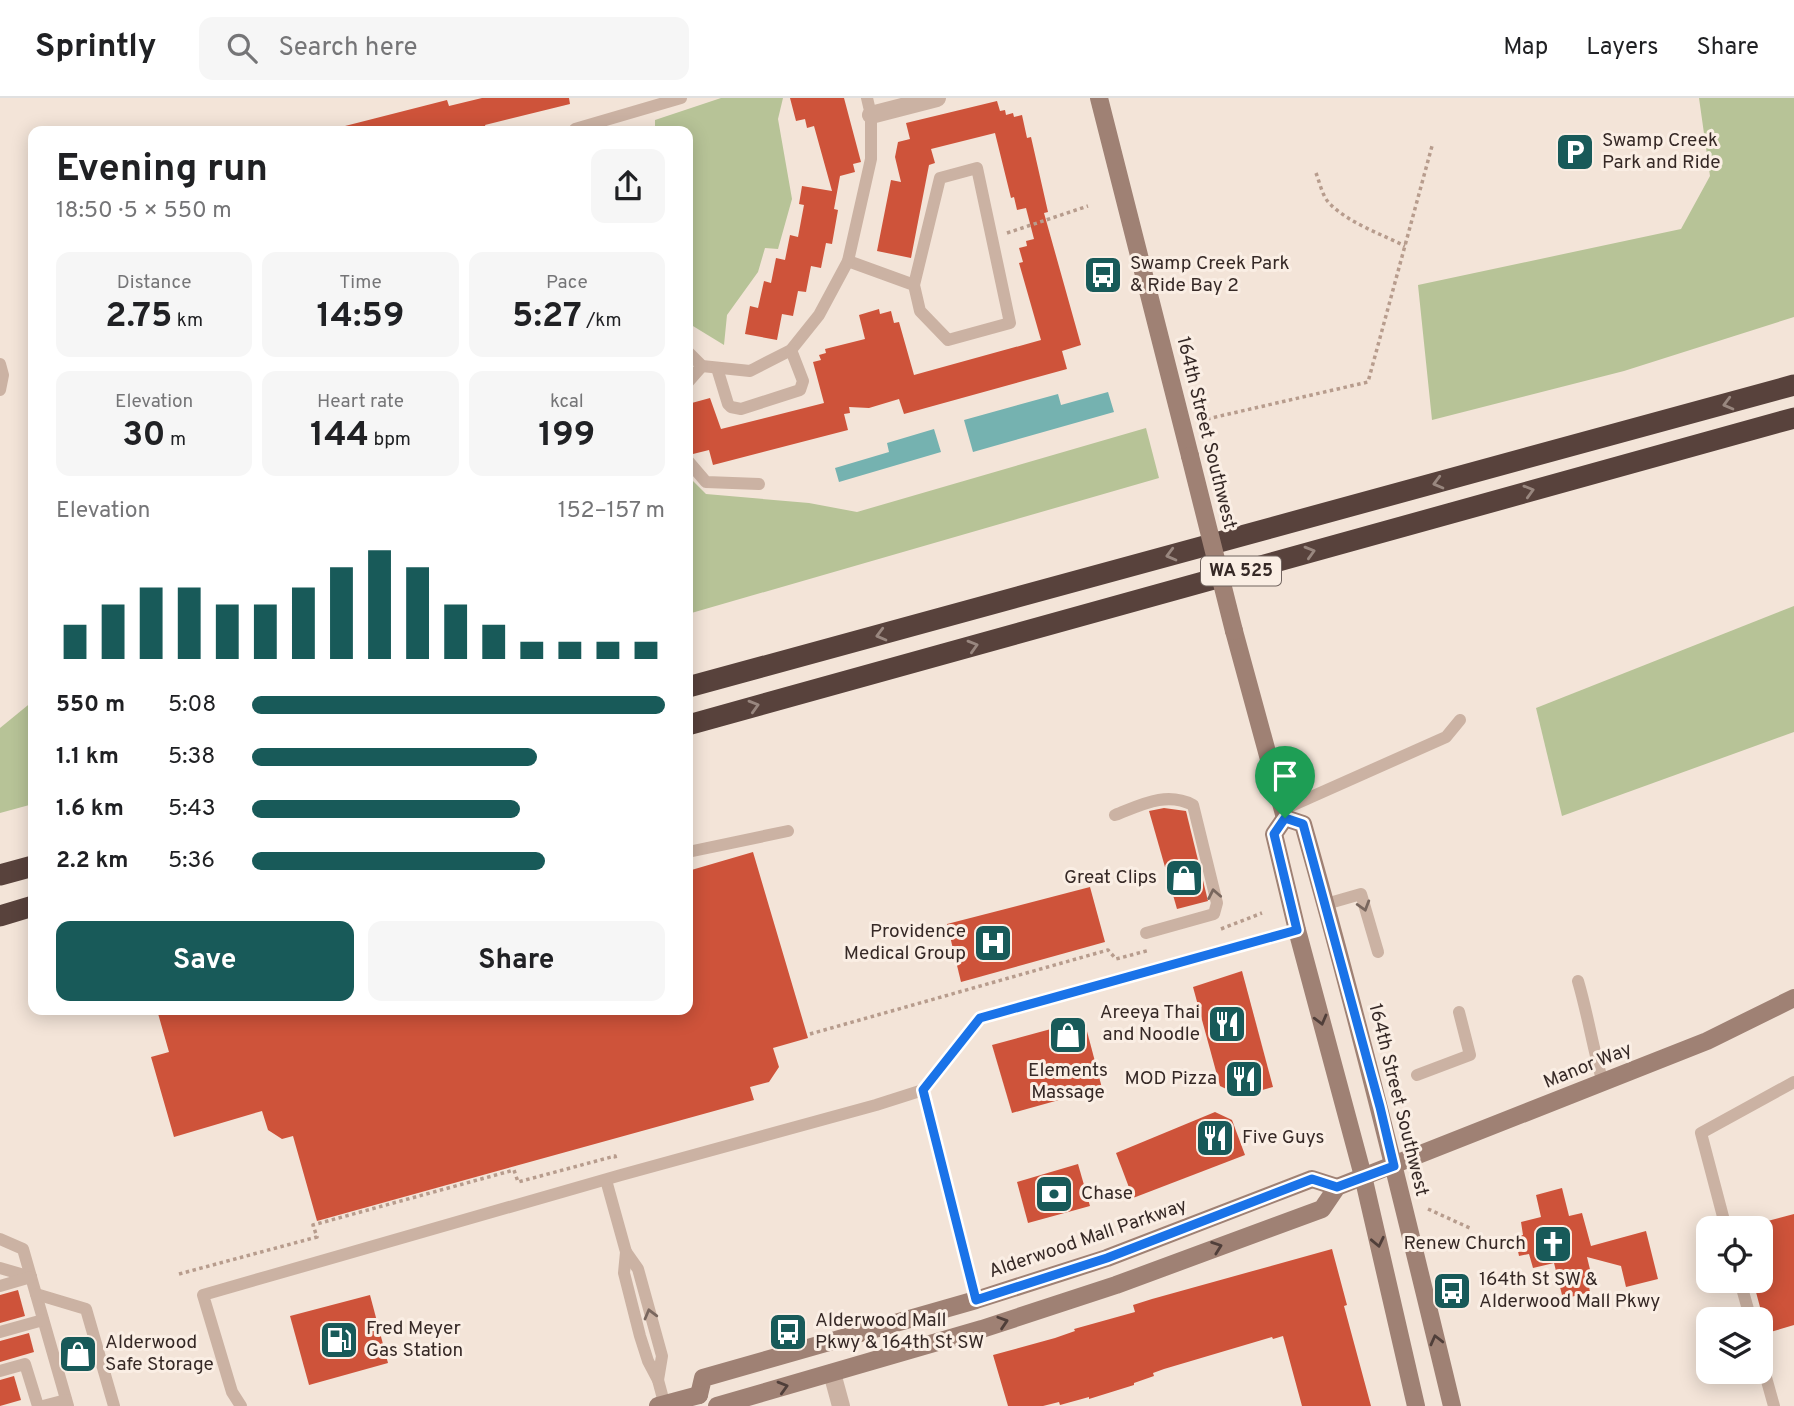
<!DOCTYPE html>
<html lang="en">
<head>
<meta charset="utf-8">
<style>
  :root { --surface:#fff; --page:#f6f6f6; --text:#202124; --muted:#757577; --line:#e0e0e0; --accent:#185a59 }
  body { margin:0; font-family:Overpass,sans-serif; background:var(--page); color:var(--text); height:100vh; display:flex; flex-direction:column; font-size:26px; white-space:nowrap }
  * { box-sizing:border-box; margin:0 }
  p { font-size:23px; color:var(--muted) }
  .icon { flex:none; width:38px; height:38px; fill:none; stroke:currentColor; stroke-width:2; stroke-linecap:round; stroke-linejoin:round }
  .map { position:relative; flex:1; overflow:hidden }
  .details { position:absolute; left:28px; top:28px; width:665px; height:889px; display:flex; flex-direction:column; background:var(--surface); border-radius:14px; box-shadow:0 4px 18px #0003 }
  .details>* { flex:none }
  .controls { position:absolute; left:1696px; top:1118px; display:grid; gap:14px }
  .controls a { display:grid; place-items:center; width:77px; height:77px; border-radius:14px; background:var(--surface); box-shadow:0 4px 18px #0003; font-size:35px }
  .pin { position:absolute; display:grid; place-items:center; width:60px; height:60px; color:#fff; margin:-72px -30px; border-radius:50% 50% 50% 0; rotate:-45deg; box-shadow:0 0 7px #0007 }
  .pin .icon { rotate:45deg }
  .round { display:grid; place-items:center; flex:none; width:74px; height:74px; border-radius:14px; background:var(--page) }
  .head { display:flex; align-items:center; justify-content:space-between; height:119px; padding:0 28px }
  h1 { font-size:38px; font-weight:700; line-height:52px }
  .stats { display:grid; grid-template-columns:repeat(3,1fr); gap:10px; height:119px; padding:7px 28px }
  .stats div { display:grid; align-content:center; border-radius:14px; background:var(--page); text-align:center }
  .stats b { font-size:35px; font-weight:700 }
  .stats small { font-size:19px; font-weight:400 }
  .stats p { font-size:19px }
  .chart { height:196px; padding:14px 28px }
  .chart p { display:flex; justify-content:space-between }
  .chart svg { width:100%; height:126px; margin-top:7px; stroke:var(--accent); stroke-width:6 }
  .button { display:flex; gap:14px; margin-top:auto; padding:14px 28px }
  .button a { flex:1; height:80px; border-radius:14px; background:var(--accent); color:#fff; font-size:28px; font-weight:700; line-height:80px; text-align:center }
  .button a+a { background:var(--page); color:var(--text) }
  ul { padding:0 28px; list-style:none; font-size:23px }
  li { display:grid; grid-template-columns:112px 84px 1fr; align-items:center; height:52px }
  li i { height:18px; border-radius:9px; background:var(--accent) }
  header { display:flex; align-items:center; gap:42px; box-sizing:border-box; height:98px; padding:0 35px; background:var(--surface); border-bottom:2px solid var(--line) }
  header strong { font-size:33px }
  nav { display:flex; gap:38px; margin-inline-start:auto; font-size:24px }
  .search { width:490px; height:63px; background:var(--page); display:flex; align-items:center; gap:18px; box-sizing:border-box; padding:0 24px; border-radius:14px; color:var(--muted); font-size:26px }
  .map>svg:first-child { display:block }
</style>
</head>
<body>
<header>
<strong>Sprintly</strong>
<div class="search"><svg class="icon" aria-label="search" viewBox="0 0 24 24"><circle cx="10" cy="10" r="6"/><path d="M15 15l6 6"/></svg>Search here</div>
<nav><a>Map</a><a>Layers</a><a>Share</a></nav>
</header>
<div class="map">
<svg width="1794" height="1308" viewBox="0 0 1794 1308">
  <rect width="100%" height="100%" fill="#f3e4d8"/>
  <g fill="#b7c397">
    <path d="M721 0H783L778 21 792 101 778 151 765 150 758 174 727 217 724 247 688 225V33H655V22Z"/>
    <path d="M1699 0H1794V219L1624 273 1432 322 1418 187 1681 131 1710 78Z"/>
    <path d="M1146 330 1159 380 688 516V378L706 396 809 405 857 414Z"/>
    <path d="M1794 508V634L1562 718 1536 610Z"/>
    <path d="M33 603V706L0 715V630Z"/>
  </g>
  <g fill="#75b2b0">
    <path d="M1108 294 1114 314 973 354 964 322 1058 296 1061 307Z"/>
    <path d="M934 331 941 354 839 384 835 370 889 354 887 345Z"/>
  </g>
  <g fill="#ce533a">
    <path d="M482 0H569L570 6 485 27 487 33H345V28L447 2 449 8Z"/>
    <path d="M790 0H844L861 64 853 66 855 74 840 78 834 111 838 112 832 146 826 145 821 170 811 168 806 194 798 193 793 218 782 216 777 242 745 236 750 208 758 210 764 183 771 185 776 160 785 162 790 137 798 139 804 107 799 106 802 88 832 93 814 28 807 30 805 21 796 23Z"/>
    <path d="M997 3 1000 13 1005 12 1006 17 1013 15 1014 19 1022 17 1027 40 1031 39 1048 114 1044 115 1081 247 1062 253 1067 271 904 316 899 301 869 310 849 309 850 315 844 316 848 332 713 367 709 352 693 356 688 336V306L710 300 721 331 824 305 813 264 821 262 819 257 826 255 825 251 865 241 859 217 879 211 880 216 891 213 894 225 899 224 914 277 1041 242 1019 165 1023 164 1019 150 1027 148 1026 143 1034 141 1026 110 1017 112 1014 99 1011 100 995 35 931 51 935 65 929 67 911 160 877 153 891 82 901 84 895 59 898 44 910 41 906 25Z"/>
    <path d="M1164 710 1186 713 1208 803 1177 811 1149 713Z"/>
    <path d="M753 754 808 940 773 950 779 969 769 984 750 989 754 1002 317 1123 293 1038 282 1041 268 1032 262 1013 174 1039 151 959 169 954 157 912H688V773Z"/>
    <path d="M1090 789 1105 844 961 884 947 826Z"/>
    <path d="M1242 873 1273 989 1241 998 1220 988 1193 889Z"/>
    <path d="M1084 922 1102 990 1012 1015 992 947Z"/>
    <path d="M1215 1014 1232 1022 1245 1057 1133 1100 1116 1055Z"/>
    <path d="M1078 1066 1090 1108 1028 1125 1017 1084Z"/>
    <path d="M1562 1090 1569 1118 1582 1115 1591 1148 1646 1133 1658 1181 1626 1189 1621 1168 1587 1159 1594 1188 1589 1189 1590 1194 1563 1201 1554 1165 1533 1170 1529 1156 1519 1158 1515 1139 1523 1137 1521 1124 1541 1119 1536 1097Z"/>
    <path d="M1794 1116V1227L1767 1235 1753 1183H1760V1125Z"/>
    <path d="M1332 1151 1347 1207 1344 1208 1371 1308H1302L1283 1238 1273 1241 1272 1239 1164 1271 1153 1275 1154 1278 1134 1285V1287L1089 1301V1299L1060 1307 1059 1304 1043 1308H1008L993 1257 1055 1240 1075 1233 1074 1231 1135 1214 1133 1207 1152 1201Z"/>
    <path d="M18 1192 25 1218 0 1225V1197Z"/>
    <path d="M370 1197 388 1265 309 1287 290 1218Z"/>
    <path d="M29 1235 34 1254 0 1264V1243Z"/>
    <path d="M14 1278 21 1302 0 1308V1282Z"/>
  </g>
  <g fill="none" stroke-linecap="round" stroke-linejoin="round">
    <g stroke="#b79c8d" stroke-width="3.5" stroke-dasharray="3.5 3.5" stroke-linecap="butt">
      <path d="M1316 75C1320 85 1322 98 1330 106 1349 125 1381 136 1405 148"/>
      <path d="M1007 135 1088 108"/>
      <path d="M1207 321 1368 284 1432 48"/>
      <path d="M1221 831 1262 815"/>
      <path d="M810 936 1108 852 1116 861 1150 852"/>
      <path d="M1428 1111 1472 1131"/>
      <path d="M179 1176 317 1139 313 1127 514 1072 518 1084 615 1058 616 1062"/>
    </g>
    <g stroke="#cbb2a3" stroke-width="12">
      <path d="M576 33 575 31 681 0"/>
      <path d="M848 163 914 187 920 213 948 242 1010 225 977 70 940 80 914 187"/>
      <path d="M688 254 702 268 750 273 791 252 819 217 848 163 871 61V17L867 0"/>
      <path d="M0 266 3 277 0 292"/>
      <path d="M717 270 728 306 731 309 741 311 800 292 803 283 791 252"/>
      <path d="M688 284 702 268"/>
      <path d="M688 363 706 384 759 386"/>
      <path d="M1282 712 1446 639 1460 622"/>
      <path d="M1115 717C1141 707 1166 693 1193 707L1217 805 1214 816 1146 835"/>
      <path d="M688 754 788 733"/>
      <path d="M1326 806 1361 796 1378 854"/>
      <path d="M1578 883C1588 917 1593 951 1603 985"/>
      <path d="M1417 977 1470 957 1459 914"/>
      <path d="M923 992 976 1202"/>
      <path d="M606 1082 626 1154 624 1175 640 1238 648 1263 658 1282 665 1308"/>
      <path d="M1726 1130 1701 1035 1794 984"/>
      <path d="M0 1141 23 1151 68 1308"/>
      <path d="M626 1154 638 1171 662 1258 658 1282"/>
      <path d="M0 1170 31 1179"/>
      <path d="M1740 1183 1751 1222"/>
      <path d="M0 1188 31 1179"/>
      <path d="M36 1196 86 1211 114 1308"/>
      <path d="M0 1234 43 1222"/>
      <path d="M1760 1258 1774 1308"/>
      <path d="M0 1273 25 1266 38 1308"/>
      <path d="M43 1308 66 1302"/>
      <path d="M241 1308 232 1294 203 1197 621 1077 876 1007 923 992 980 920 1297 832"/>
    </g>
    <g stroke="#cbb2a3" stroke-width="18">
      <path d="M871 17 937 0"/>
      <path d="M832 1275 841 1308"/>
    </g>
    <g stroke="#9f8174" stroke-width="18">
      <path d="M1099 0 1190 358"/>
      <path d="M1234 533 1285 720"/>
      <path d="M1285 720 1303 726C1358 919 1405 1113 1452 1308"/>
      <path d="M1285 720 1274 736 1297 832 1363 1078 1416 1308"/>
      <path d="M699 1297 703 1280 976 1202 1107 1160 1312 1081 1337 1089"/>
      <path d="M658 1308 699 1297"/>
      <path d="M717 1308 982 1231 1116 1187 1322 1111 1337 1089 1707 943 1794 900"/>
    </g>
    <g stroke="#58423c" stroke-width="21">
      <path d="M688 589 1794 287"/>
      <path d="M688 627 1794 320"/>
      <path d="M0 777 33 768"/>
      <path d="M0 818 33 808"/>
    </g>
    <path stroke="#9f8174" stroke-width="18" d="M1190 358 1234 533"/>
  </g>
  <defs><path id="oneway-chevron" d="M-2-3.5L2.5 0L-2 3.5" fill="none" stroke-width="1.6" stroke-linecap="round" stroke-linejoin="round" transform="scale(1.75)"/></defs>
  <g stroke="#99877f">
    <use href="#oneway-chevron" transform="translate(1728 306) rotate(165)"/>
    <use href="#oneway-chevron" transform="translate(1438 385) rotate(165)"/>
    <use href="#oneway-chevron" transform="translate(1529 393) rotate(-16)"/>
    <use href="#oneway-chevron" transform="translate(1310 454) rotate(-16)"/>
    <use href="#oneway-chevron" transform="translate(1171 457) rotate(165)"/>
    <use href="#oneway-chevron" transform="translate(881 537) rotate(165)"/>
    <use href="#oneway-chevron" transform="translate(973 548) rotate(-16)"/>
    <use href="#oneway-chevron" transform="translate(754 608) rotate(-16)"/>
  </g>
  <g stroke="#79675e">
    <use href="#oneway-chevron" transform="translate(1214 796) rotate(-101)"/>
    <use href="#oneway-chevron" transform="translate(1364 808) rotate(73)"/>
    <use href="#oneway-chevron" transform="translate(650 1216) rotate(-105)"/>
  </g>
  <g stroke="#503f3a">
    <use href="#oneway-chevron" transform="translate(1321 922) rotate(75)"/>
    <use href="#oneway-chevron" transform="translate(1378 1144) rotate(78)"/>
    <use href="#oneway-chevron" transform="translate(1217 1149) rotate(-20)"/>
    <use href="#oneway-chevron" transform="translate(1003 1224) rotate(-18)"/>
    <use href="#oneway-chevron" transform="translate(1436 1242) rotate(-104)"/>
    <use href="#oneway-chevron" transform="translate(783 1289) rotate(-16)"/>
  </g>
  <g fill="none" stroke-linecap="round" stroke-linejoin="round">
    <defs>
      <path id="route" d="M1285 720 1303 726 1380 1009 1394 1068 1337 1089 1312 1081 1107 1160 976 1202 923 992 980 920 1297 832 1274 736Z"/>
    </defs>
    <use href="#route" stroke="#fff" stroke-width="14"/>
    <use href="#route" stroke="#1a73e8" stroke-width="9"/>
  </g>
  <defs>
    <symbol id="parking-square" viewBox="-11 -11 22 22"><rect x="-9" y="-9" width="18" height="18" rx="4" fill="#185a59" stroke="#faeee4"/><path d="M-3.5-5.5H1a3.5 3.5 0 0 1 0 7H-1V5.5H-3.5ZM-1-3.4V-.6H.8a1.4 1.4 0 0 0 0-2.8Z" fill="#fff"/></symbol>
    <symbol id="bus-square" viewBox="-11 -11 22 22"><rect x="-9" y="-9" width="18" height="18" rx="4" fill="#185a59" stroke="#faeee4"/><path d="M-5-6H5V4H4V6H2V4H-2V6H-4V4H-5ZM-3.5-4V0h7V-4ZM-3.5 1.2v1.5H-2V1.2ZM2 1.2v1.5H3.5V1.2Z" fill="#fff"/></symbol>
    <symbol id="shop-square" viewBox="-11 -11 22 22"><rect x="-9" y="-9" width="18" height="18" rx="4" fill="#185a59" stroke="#faeee4"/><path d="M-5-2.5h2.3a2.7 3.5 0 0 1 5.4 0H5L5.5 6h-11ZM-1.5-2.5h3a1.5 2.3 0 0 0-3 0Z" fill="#fff"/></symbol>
    <symbol id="hospital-square" viewBox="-11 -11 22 22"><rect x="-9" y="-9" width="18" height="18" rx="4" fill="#185a59" stroke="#faeee4"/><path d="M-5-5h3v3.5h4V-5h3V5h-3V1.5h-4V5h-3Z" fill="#fff"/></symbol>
    <symbol id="restaurant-square" viewBox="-11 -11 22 22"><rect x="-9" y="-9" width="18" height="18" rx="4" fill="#185a59" stroke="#faeee4"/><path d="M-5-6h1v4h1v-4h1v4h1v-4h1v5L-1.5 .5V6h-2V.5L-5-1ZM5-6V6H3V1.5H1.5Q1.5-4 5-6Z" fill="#fff"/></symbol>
    <symbol id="bank-square" viewBox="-11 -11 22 22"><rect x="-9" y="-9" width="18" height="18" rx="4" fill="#185a59" stroke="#faeee4"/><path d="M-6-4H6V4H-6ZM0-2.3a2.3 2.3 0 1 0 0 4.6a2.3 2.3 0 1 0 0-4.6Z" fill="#fff"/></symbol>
    <symbol id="church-square" viewBox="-11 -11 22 22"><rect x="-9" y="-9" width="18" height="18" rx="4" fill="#185a59" stroke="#faeee4"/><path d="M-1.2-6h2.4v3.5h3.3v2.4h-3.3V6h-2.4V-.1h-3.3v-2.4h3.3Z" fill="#fff"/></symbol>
    <symbol id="fuel-square" viewBox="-11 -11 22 22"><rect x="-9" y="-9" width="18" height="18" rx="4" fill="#185a59" stroke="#faeee4"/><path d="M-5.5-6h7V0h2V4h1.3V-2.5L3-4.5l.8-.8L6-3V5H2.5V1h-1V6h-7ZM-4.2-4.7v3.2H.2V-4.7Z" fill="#fff"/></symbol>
  </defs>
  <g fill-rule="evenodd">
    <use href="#parking-square" x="1553" y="32" width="44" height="44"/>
    <use href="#bus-square" x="1081" y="155" width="44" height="44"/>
    <use href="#shop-square" x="1162" y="758" width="44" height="44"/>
    <use href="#hospital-square" x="971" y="823" width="44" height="44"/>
    <use href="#restaurant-square" x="1205" y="904" width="44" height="44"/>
    <use href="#shop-square" x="1046" y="915" width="44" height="44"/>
    <use href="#restaurant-square" x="1222" y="959" width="44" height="44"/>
    <use href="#restaurant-square" x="1193" y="1018" width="44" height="44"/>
    <use href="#bank-square" x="1032" y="1074" width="44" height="44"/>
    <use href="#church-square" x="1531" y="1124" width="44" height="44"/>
    <use href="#bus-square" x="1430" y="1171" width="44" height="44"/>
    <use href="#bus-square" x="766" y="1212" width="44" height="44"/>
    <use href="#fuel-square" x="317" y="1220" width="44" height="44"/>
    <use href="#shop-square" x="56" y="1234" width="44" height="44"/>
  </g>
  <g text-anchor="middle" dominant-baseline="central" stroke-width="6" stroke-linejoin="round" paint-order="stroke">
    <rect fill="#faeee4" stroke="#71645f" stroke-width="2" x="1201" y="458.5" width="80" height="29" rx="5"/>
    <g font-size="18" font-weight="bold" fill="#362926">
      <text x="1241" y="473">WA 525</text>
    </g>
    <g font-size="19" fill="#362926" stroke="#faeee4" text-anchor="start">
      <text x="1602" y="43">Swamp Creek<tspan x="1602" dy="22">Park and Ride</tspan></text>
      <text x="1130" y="166">Swamp Creek Park<tspan x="1130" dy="22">&amp; Ride Bay 2</tspan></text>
      <text x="1157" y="780" text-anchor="end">Great Clips</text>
      <text x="966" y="834" text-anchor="end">Providence<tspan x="966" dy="22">Medical Group</tspan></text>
      <text x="1200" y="915" text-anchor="end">Areeya Thai<tspan x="1200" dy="22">and Noodle</tspan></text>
      <text x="1068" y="973" text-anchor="middle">Elements<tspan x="1068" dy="22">Massage</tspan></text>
      <text x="1217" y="981" text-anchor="end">MOD Pizza</text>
      <text x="1242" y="1040">Five Guys</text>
      <text x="1081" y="1096">Chase</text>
      <text x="1526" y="1146" text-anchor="end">Renew Church</text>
      <text x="1479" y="1182">164th St SW &amp;<tspan x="1479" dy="22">Alderwood Mall Pkwy</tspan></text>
      <text x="815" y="1223">Alderwood Mall<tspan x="815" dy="22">Pkwy &amp; 164th St SW</tspan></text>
      <text x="366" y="1231">Fred Meyer<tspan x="366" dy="22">Gas Station</tspan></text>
      <text x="105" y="1245">Alderwood<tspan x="105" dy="22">Safe Storage</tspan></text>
    </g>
    <g font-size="19" fill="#362926" stroke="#faeee4">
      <text transform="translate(1206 335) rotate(76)">164th Street Southwest</text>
      <text transform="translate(1588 968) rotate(-22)">Manor Way</text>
      <text transform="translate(1398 1002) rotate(76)">164th Street Southwest</text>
      <text transform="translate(1088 1141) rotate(-19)">Alderwood Mall Parkway</text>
    </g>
  </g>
</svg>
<div class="controls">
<a><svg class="icon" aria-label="locate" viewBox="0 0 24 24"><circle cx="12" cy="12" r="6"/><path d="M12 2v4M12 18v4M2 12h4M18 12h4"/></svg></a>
<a><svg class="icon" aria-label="layers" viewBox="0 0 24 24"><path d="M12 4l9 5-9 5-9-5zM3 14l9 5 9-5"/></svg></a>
</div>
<div class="pin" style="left:1285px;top:720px;background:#1e9e55"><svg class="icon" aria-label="arrive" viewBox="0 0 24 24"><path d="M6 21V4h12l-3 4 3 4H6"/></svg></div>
<section class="details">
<div class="head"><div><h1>Evening run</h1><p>18:50 · 5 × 550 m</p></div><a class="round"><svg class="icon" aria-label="share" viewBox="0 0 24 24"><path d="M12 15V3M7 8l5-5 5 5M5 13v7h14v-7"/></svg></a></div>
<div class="stats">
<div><p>Distance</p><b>2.75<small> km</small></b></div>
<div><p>Time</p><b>14:59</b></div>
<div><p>Pace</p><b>5:27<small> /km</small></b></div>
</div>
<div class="stats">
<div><p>Elevation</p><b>30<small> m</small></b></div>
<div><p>Heart rate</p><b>144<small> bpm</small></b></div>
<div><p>kcal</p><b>199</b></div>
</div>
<div class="chart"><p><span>Elevation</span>152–157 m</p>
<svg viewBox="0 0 160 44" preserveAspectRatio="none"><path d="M5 44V32M15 44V25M25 44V19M35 44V19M45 44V25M55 44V25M65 44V19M75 44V12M85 44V6M95 44V12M105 44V25M115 44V32M125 44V38M135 44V38M145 44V38M155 44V38"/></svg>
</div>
<ul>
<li><b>550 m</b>5:08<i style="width:100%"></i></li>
<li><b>1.1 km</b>5:38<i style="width:69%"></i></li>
<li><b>1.6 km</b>5:43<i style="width:65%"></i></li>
<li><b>2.2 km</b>5:36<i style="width:71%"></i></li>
</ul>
<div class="button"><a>Save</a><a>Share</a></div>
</section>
</div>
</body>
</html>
